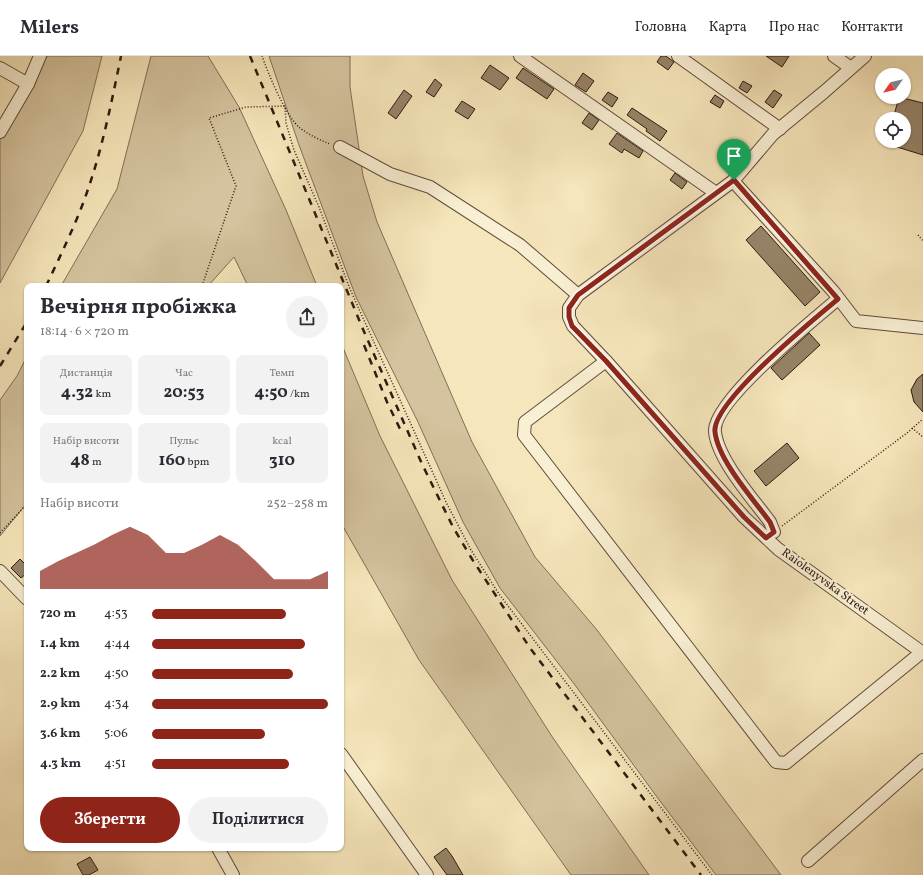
<!DOCTYPE html>
<html lang="uk">
<head>
<meta charset="utf-8">
<style>
  :root { --surface:#fff; --page:#f2f2f3; --text:#2b2b33; --muted:#7c7c81; --line:#e1e1e2; --accent:#8f2418 }
  body { margin:0; font-family:Vollkorn,serif; background:var(--page); color:var(--text); height:100vh; display:flex; flex-direction:column; font-size:15px; white-space:nowrap }
  * { box-sizing:border-box; margin:0 }
  p { font-size:13px; color:var(--muted) }
  .icon { flex:none; width:22px; height:22px; fill:none; stroke:currentColor; stroke-width:2; stroke-linecap:round; stroke-linejoin:round }
  .map { position:relative; flex:1; overflow:hidden }
  .panel { position:absolute; left:24px; top:227px; width:320px; height:568px; display:flex; flex-direction:column; background:var(--surface); border-radius:8px; box-shadow:0 1px 3px #0004 }
  .panel>* { flex:none }
  .needle { width:26px; rotate:236deg }
  .controls { position:absolute; left:875px; top:12px; display:grid; gap:8px }
  .controls a { display:grid; place-items:center; width:36px; height:36px; border-radius:50%; background:var(--surface); box-shadow:0 1px 3px #0004; font-size:20px }
  .pin { position:absolute; display:grid; place-items:center; width:34px; height:34px; color:#fff; margin:-41px -17px; border-radius:50% 50% 50% 0; rotate:-45deg; box-shadow:0 0 4px #0007 }
  .pin .icon { rotate:45deg }
  .round { display:grid; place-items:center; flex:none; width:42px; height:42px; border-radius:21px; background:var(--page) }
  .summary { display:flex; align-items:center; justify-content:space-between; height:68px; padding:0 16px }
  h1 { font-size:22px; font-weight:700; line-height:30px }
  .stats { display:grid; grid-template-columns:repeat(3,1fr); gap:6px; height:68px; padding:4px 16px }
  .stats div { display:grid; align-content:center; border-radius:8px; background:var(--page); text-align:center }
  .stats b { font-size:17px; font-weight:700 }
  .stats small { font-size:11px; font-weight:400 }
  .stats p { font-size:11px }
  .chart { height:112px; padding:8px 16px }
  .chart p { display:flex; justify-content:space-between }
  .chart svg { width:100%; height:72px; margin-top:4px; fill:var(--accent); opacity:.7 }
  .action { display:flex; gap:8px; margin-top:auto; padding:8px 16px }
  .action a { flex:1; height:46px; border-radius:24px; background:var(--accent); color:#fff; font-size:16px; font-weight:700; line-height:46px; text-align:center }
  .action a+a { background:var(--page); color:var(--text) }
  ul { padding:0 16px; list-style:none; font-size:13px }
  li { display:grid; grid-template-columns:64px 48px 1fr; align-items:center; height:30px }
  li i { height:10px; border-radius:5px; background:var(--accent) }
  header { display:flex; align-items:center; gap:24px; box-sizing:border-box; height:56px; padding:0 20px; background:var(--surface); border-bottom:1px solid var(--line) }
  header strong { font-size:19px }
  nav { display:flex; gap:22px; margin-inline-start:auto; font-size:14px }
  .map>svg:first-child { display:block }
</style>
</head>
<body>
<header>
<strong>Milers</strong>
<nav><a>Головна</a><a>Карта</a><a>Про нас</a><a>Контакти</a></nav>
</header>
<div class="map">
<svg width="923" height="819" viewBox="0 0 923 819">
  <rect width="100%" height="100%" fill="#f6e6bb"/>
  <filter id="stains"><feTurbulence type="fractalNoise" baseFrequency=".005" numOctaves="4"/><feColorMatrix values="0 0 0 0 .2 0 0 0 0 .09 0 0 0 0 .02 0 0 0 .5 -.17"/></filter>
  <radialGradient id="worn" r=".72"><stop offset=".6" stop-color="#630" stop-opacity="0"/><stop offset="1" stop-color="#630" stop-opacity=".3"/></radialGradient>
  <g fill="#d4c39e" stroke="#806e57">
    <path d="M47 0H102L83 75 0 227V83Z"/>
    <path d="M151 0H208L239 51 286 154 317 230H248L234 201 208 230H61L117 133Z"/>
    <path d="M269 0H350V31L363 120 377 166 472 386 535 501 597 574 781 819H716L657 741 575 629 500 532 463 466 418 366 356 241 299 89Z"/>
    <path d="M341 287 380 380 452 524 553 682 649 819H571L419 604 341 467Z"/>
    <path d="M27 300V447L0 480V344L17 320Z"/>
  </g>
  <g fill="#968469" stroke="#2d1910">
    <path d="M661 0H666L674 6 668 14 657 6Z"/>
    <path d="M766 0H789L782 11Z"/>
    <path d="M490 9 509 22 500 34 481 22Z"/>
    <path d="M523 12 554 33 547 43 516 22Z"/>
    <path d="M583 17 594 25 586 36 575 29Z"/>
    <path d="M435 23 442 29 434 41 426 36Z"/>
    <path d="M743 25 752 30 747 37 739 32Z"/>
    <path d="M404 34 412 40 396 63 388 57Z"/>
    <path d="M774 34 782 39 773 52 765 46Z"/>
    <path d="M608 36 618 42 612 51 602 44Z"/>
    <path d="M715 39 724 45 720 52 710 46Z"/>
    <path d="M899 41 923 47V99L884 87V85H904V63H893Z"/>
    <path d="M462 45 475 53 468 63 455 55Z"/>
    <path d="M632 52 667 75 660 85 646 75 647 73 627 59Z"/>
    <path d="M589 57 599 64 592 74 582 67Z"/>
    <path d="M617 77 643 95 639 102 624 93 622 97 609 88Z"/>
    <path d="M675 117 687 126 682 133 670 124Z"/>
    <path d="M761 170 820 236 805 250 746 184Z"/>
    <path d="M809 277 820 289 782 324 771 312Z"/>
    <path d="M923 318V356L914 346 911 334 917 323Z"/>
    <path d="M787 387 799 402 766 430 754 415Z"/>
    <path d="M20 503 27 510V517L21 522 11 512Z"/>
    <path d="M446 792 452 800 463 819H447L434 801Z"/>
    <path d="M90 801 98 814 89 819H83L77 808Z"/>
  </g>
  <g fill="none" stroke-linecap="round" stroke-linejoin="round">
    <defs>
      <g id="minor">
        <path d="M520 0 716 137"/>
        <path d="M678 0 780 73"/>
        <path d="M834 0 851 12"/>
        <path d="M865 0 824 36 773 78 733 125 578 239 569 252V261L573 270 606 305 744 461 778 493 923 597"/>
        <path d="M0 12 28 28"/>
        <path d="M0 76 28 28 40 0"/>
        <path d="M340 91 390 118 430 131 520 189 578 239"/>
        <path d="M733 125 833 235 856 265 923 272"/>
        <path d="M606 305 525 366 524 379 776 706 786 707 922 596"/>
        <path d="M774 476 770 466C753 443 718 404 715 376 711 347 814 263 838 243"/>
        <path d="M0 515 27 543"/>
        <path d="M341 698 427 819"/>
        <path d="M218 792 233 819"/>
        <path d="M808 805 923 704"/>
      </g>
    </defs>
    <use href="#minor" stroke="#5f4c3b" stroke-width="14"/>
    <g stroke="#2d1910" stroke-width="1.5" stroke-dasharray="1 2" stroke-linecap="butt">
      <path d="M262 0C268 17 286 61 300 72 309 79 320 84 330 88"/>
      <path d="M918 179 923 185"/>
      <path d="M202 230 236 130 209 62 246 51 285 50 286 67 294 94 319 151 350 233 446 446 471 494 499 538 712 819"/>
      <path d="M912 372 923 381"/>
      <path d="M782 470 907 377 923 363"/>
      <path d="M0 477 27 448"/>
    </g>
    <use href="#minor" stroke="#f9efd3" stroke-width="12"/>
    <g stroke="#2d1910" stroke-width="2.5" stroke-dasharray="7 7" stroke-linecap="butt">
      <path d="M250 0 362 271 422 408 453 471 472 503 530 592 701 819"/>
      <path d="M46 230C57 207 68 184 78 160 99 109 110 54 121 0"/>
      <path d="M364 289 387 346 402 377"/>
      <path d="M0 310 27 266"/>
    </g>
  </g>
  <g fill="none" stroke-linecap="round" stroke-linejoin="round">
    <defs>
      <path id="route" d="M734 124 838 243C814 263 711 347 715 376 718 404 753 443 770 466L774 476 766 482 744 461 606 305 572 270 569 261V252L578 239Z"/>
    </defs>
    <use href="#route" stroke="#fff" stroke-width="8"/>
    <use href="#route" stroke="#8f2418" stroke-width="5"/>
  </g>
  <g text-anchor="middle" dominant-baseline="central" stroke-width="4" stroke-linejoin="round" paint-order="stroke">
    <g font-size="12" fill="#2d1910" stroke="#f9efd3">
      <text transform="translate(825 526) rotate(36)">Raiolenyvska Street</text>
    </g>
  </g>
  <rect width="100%" height="100%" filter="url(#stains)"/>
  <rect width="100%" height="100%" fill="url(#worn)"/>
</svg>
<div class="controls">
<a><svg class="needle" viewBox="-14 -14 28 28"><path d="M0-13l5 13h-10z" fill="#e53935"/><path d="M0 13l5-13h-10z" fill="#7c7c81"/></svg></a>
<a><svg class="icon" aria-label="locate" viewBox="0 0 24 24"><circle cx="12" cy="12" r="6"/><path d="M12 2v4M12 18v4M2 12h4M18 12h4"/></svg></a>
</div>
<div class="pin" style="left:734px;top:124px;background:#1e9e55"><svg class="icon" aria-label="arrive" viewBox="0 0 24 24"><path d="M6 21V4h12l-3 4 3 4H6"/></svg></div>
<section class="panel">
<div class="summary"><div><h1>Вечірня пробіжка</h1><p>18:14 · 6 × 720 m</p></div><a class="round"><svg class="icon" aria-label="share" viewBox="0 0 24 24"><path d="M12 15V3M7 8l5-5 5 5M5 13v7h14v-7"/></svg></a></div>
<div class="stats">
<div><p>Дистанція</p><b>4.32<small> km</small></b></div>
<div><p>Час</p><b>20:53</b></div>
<div><p>Темп</p><b>4:50<small> /km</small></b></div>
</div>
<div class="stats">
<div><p>Набір висоти</p><b>48<small> m</small></b></div>
<div><p>Пульс</p><b>160<small> bpm</small></b></div>
<div><p>kcal</p><b>310</b></div>
</div>
<div class="chart"><p><span>Набір висоти</span>252–258 m</p>
<svg viewBox="0 0 160 44" preserveAspectRatio="none"><path d="M0 44V33L10 27L20 22L30 17L40 11L50 6L60 11L70 22L80 22L90 17L100 11L110 17L120 27L130 38L140 38L150 38L160 33V44z"/></svg>
</div>
<ul>
<li><b>720 m</b>4:53<i style="width:76%"></i></li>
<li><b>1.4 km</b>4:44<i style="width:87%"></i></li>
<li><b>2.2 km</b>4:50<i style="width:80%"></i></li>
<li><b>2.9 km</b>4:34<i style="width:100%"></i></li>
<li><b>3.6 km</b>5:06<i style="width:64%"></i></li>
<li><b>4.3 km</b>4:51<i style="width:78%"></i></li>
</ul>
<div class="action"><a>Зберегти</a><a>Поділитися</a></div>
</section>
</div>
</body>
</html>
